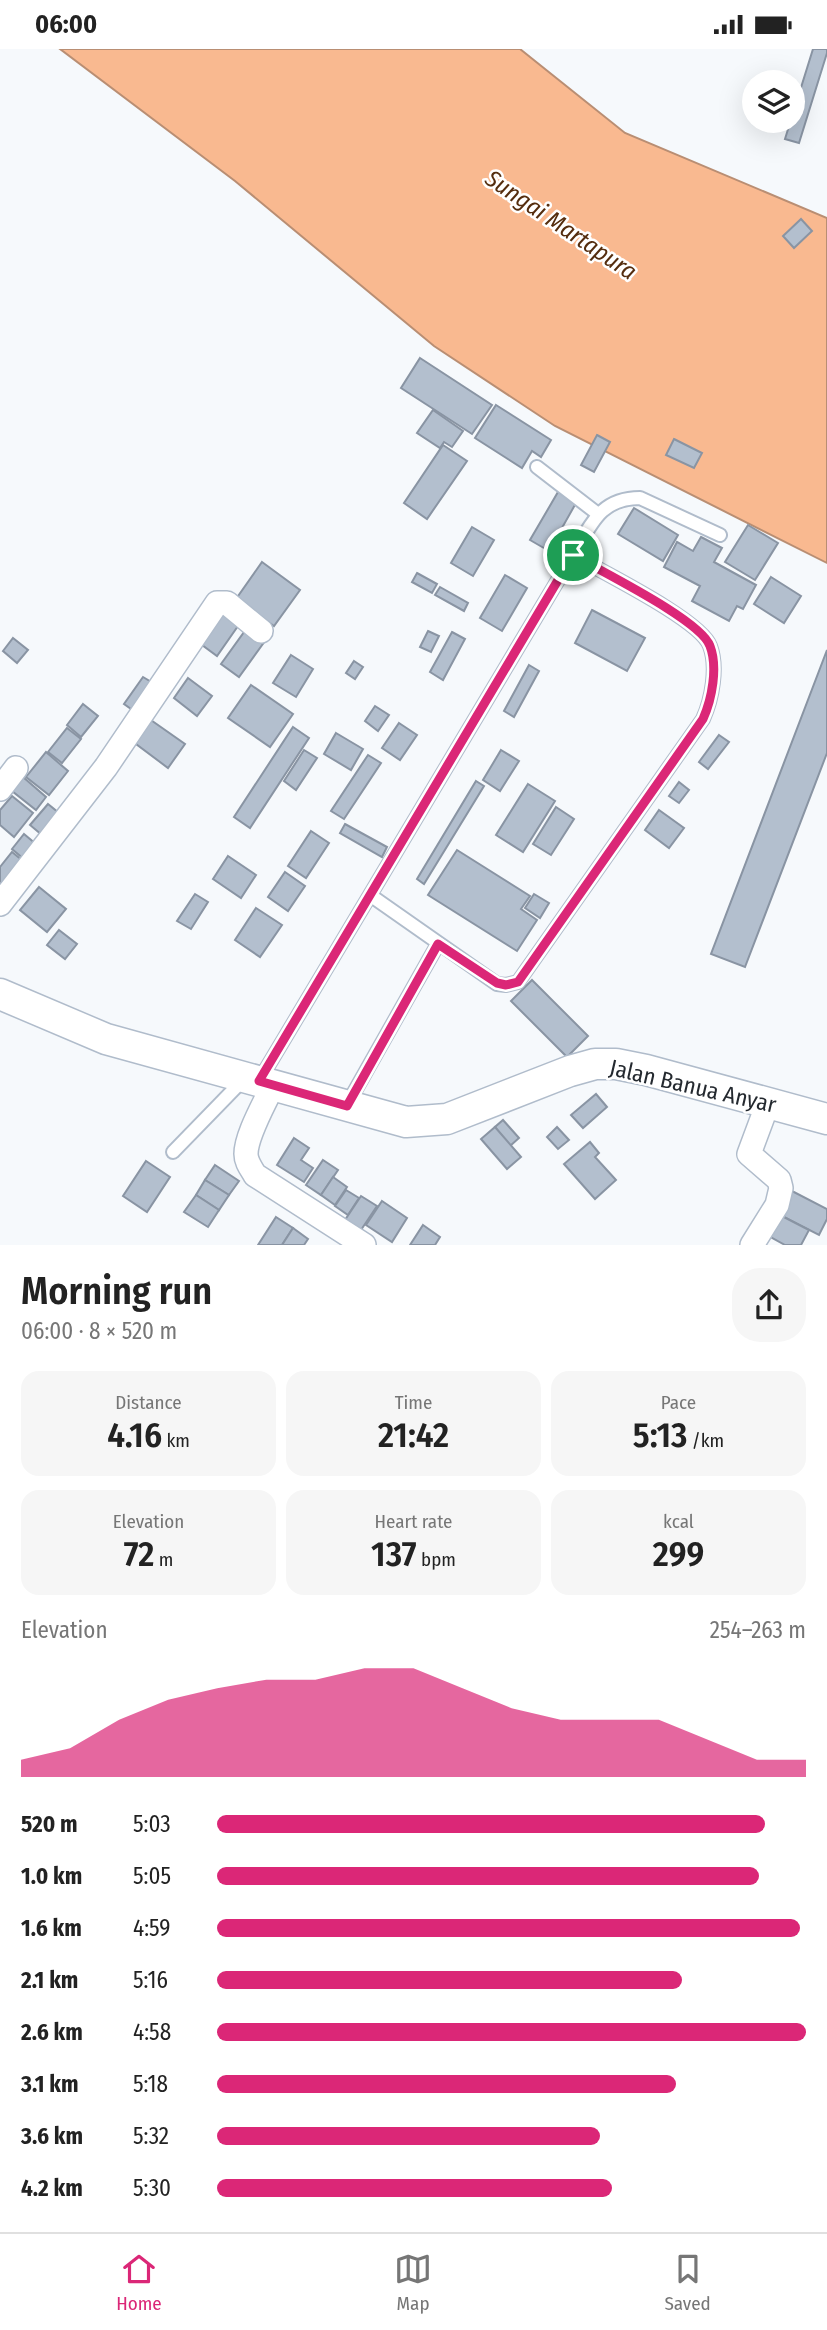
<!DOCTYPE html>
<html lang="en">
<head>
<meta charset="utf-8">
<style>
  :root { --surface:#fff; --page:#f6f6f6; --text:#222; --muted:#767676; --line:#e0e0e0; --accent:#db2777 }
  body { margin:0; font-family:"Fira Sans Condensed",sans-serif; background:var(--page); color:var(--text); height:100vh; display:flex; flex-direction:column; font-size:26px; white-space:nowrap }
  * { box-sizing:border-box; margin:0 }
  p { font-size:23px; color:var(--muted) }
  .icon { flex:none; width:38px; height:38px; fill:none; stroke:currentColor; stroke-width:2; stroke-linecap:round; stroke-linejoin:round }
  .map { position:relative; height:1196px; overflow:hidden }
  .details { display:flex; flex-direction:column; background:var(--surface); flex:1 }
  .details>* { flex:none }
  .tools { position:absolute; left:742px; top:21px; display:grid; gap:14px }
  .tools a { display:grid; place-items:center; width:63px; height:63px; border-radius:50%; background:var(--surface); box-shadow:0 7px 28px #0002; font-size:35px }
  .pin { position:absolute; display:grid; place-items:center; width:60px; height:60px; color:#fff; margin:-30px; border:4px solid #fff; border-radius:50%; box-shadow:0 2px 7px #0007 }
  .round { display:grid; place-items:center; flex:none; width:74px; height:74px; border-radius:28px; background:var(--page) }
  .head { display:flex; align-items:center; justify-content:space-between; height:119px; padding:0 21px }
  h1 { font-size:38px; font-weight:600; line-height:52px }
  .figures { display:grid; grid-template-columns:repeat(3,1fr); gap:10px; height:119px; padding:7px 21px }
  .figures div { display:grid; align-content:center; border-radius:18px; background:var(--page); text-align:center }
  .figures b { font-size:35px; font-weight:600 }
  .figures small { font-size:19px; font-weight:400 }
  .figures p { font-size:19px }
  .chart { height:196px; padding:14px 21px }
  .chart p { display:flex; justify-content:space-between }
  .chart svg { width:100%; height:126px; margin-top:7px; fill:var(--accent); opacity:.7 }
  ul { padding:0 21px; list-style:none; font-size:23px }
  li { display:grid; grid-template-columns:112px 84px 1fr; align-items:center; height:52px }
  li i { height:18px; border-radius:9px; background:var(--accent) }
  .status { display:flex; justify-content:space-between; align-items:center; height:49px; padding:0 35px; background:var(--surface); direction:ltr }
  .status svg { height:19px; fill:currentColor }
  .dock { display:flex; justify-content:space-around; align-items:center; height:98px; border-top:2px solid var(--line); background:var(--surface); font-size:19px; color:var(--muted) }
  .dock a { display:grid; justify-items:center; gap:4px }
  .dock .on { color:var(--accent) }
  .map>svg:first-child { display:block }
</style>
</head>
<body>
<div class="status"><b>06:00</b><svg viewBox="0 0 49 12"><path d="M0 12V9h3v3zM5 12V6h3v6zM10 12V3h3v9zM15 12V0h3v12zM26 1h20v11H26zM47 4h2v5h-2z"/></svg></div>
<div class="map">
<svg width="827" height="1196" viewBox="0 0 827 1196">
  <rect width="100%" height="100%" fill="#f6f9fc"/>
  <path fill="#f9b990" stroke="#b98e73" stroke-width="2" d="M60 0H520L625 84 827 169V514L555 377 434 297 235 132Z"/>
  <g fill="#b3bfce" stroke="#8994a3" stroke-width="2">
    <path d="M813 0H827V4L799 94 785 90Z"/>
    <path d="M801 170 812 182 794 199 783 187Z"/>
    <path d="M420 309 492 356 472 385 401 339Z"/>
    <path d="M496 356 551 391 541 408 532 402 522 419 475 389Z"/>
    <path d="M433 361 463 382 452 398 444 393 440 399 417 384Z"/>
    <path d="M597 386 610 393 594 423 581 416Z"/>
    <path d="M674 390 702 404 694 419 666 406Z"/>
    <path d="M443 396 467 412 427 470 404 454Z"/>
    <path d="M558 443 576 454 549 502 530 491Z"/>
    <path d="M634 459 678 486 663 512 618 485Z"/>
    <path d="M748 476 778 494 755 531 725 513Z"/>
    <path d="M472 478 494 491 473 527 451 514Z"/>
    <path d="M701 488 722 499 714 513 756 536 743 560 737 557 729 572 692 552 700 537 664 518 677 493 693 502Z"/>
    <path d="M262 513 300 541 274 577 236 550Z"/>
    <path d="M417 524 437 535 432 544 412 533Z"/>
    <path d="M505 526 527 539 502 582 480 569Z"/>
    <path d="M771 528 801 547 784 574 754 555Z"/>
    <path d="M440 538 468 554 464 562 435 546Z"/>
    <path d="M592 561 645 589 627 622 575 594Z"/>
    <path d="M220 563 238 577 217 607 198 593Z"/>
    <path d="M247 579 265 592 239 628 221 615Z"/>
    <path d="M428 582 439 587 431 603 420 598Z"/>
    <path d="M452 583 465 590 443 631 430 623Z"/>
    <path d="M13 589 28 601 17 614 3 602Z"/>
    <path d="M827 601V704L745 918 711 905Z"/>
    <path d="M291 606 313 620 296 648 273 634Z"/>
    <path d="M354 612 363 618 355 630 346 624Z"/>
    <path d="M529 616 539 622 514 668 504 662Z"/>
    <path d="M143 628 153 634 134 662 124 655Z"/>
    <path d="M188 629 212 647 197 667 174 649Z"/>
    <path d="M251 636 293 665 270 698 228 669Z"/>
    <path d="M83 655 98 667 81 688 67 676Z"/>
    <path d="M375 657 389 666 378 682 365 672Z"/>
    <path d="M148 669 185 695 168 719 132 692Z"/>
    <path d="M399 674 417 686 400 711 382 699Z"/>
    <path d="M293 678 309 689 250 779 234 768Z"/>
    <path d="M67 679 81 690 62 714 48 703Z"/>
    <path d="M336 684 363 700 351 721 324 705Z"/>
    <path d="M719 686 729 693 708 720 699 713Z"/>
    <path d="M304 701 317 709 296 741 284 732Z"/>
    <path d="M501 701 519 712 500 742 483 731Z"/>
    <path d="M46 703 68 722 49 746 26 728Z"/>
    <path d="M368 706 381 714 344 770 331 762Z"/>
    <path d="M23 728 46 748 36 761 12 742Z"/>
    <path d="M476 732 484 737 424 835 417 830Z"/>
    <path d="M679 733 689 741 679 754 669 747Z"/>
    <path d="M528 735 555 752 523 803 496 786Z"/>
    <path d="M12 747 33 764 14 788 0 776V761Z"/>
    <path d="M48 755 59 764 42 786 30 776Z"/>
    <path d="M556 758 574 770 551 806 533 795Z"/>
    <path d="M659 761 684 779 669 799 645 781Z"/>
    <path d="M345 775 387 798 382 808 340 784Z"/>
    <path d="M311 782 329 794 306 829 288 817Z"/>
    <path d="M24 785 37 796 25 811 12 800Z"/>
    <path d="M457 801 530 847 521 860 537 871 517 902 428 846Z"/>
    <path d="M12 803 23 812 0 841V818Z"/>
    <path d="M228 807 256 826 241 849 213 830Z"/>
    <path d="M285 823 305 837 288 862 268 848Z"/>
    <path d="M39 838 66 860 47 883 20 861Z"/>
    <path d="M195 845 208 853 191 880 177 872Z"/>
    <path d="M534 845 549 854 540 869 525 859Z"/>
    <path d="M256 859 282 876 260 908 235 891Z"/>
    <path d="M59 881 77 895 65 910 47 896Z"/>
    <path d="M532 931 588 987 567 1008 511 952Z"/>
    <path d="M596 1045 607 1058 583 1079 571 1066Z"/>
    <path d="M503 1071 519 1089 510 1097 495 1078Z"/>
    <path d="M495 1078 521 1108 507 1120 481 1090Z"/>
    <path d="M557 1078 569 1091 558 1100 547 1088Z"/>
    <path d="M294 1089 309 1099 301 1111 313 1119 304 1133 277 1116Z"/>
    <path d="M590 1093 599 1104 595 1108 616 1131 595 1150 564 1115Z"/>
    <path d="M323 1111 338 1121 321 1146 306 1136Z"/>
    <path d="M146 1112 170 1128 147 1163 123 1147Z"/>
    <path d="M215 1116 239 1132 229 1146 205 1131Z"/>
    <path d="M333 1128 347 1138 335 1156 321 1146Z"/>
    <path d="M205 1131 229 1146 219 1161 196 1146Z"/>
    <path d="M346 1141 359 1149 348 1166 335 1157Z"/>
    <path d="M790 1141 827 1160V1170L819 1186 778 1165Z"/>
    <path d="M196 1146 219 1161 208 1178 184 1163Z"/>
    <path d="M361 1147 377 1157 361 1181 345 1171Z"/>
    <path d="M382 1152 407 1169 392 1193 366 1176Z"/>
    <path d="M778 1165 809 1181 801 1196H785L767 1186Z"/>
    <path d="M276 1168 293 1179 282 1196H258Z"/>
    <path d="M423 1176 440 1188 435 1196H410Z"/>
    <path d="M293 1179 308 1190 304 1196H282Z"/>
  </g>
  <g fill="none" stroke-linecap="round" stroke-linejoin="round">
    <defs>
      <g id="service">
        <path d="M537 418 598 465"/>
        <path d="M573 506C591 476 600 449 640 449L720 486"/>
        <path d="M259 1032 573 506C600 522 701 571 710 597 718 618 712 650 703 670L518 933 506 936 497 935 370 846"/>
        <path d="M347 1056 438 895"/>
        <path d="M173 1103 243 1031"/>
      </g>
      <g id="minor">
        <path d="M0 740 16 719"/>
        <path d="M0 855 106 718 217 554H227L261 582"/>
        <path d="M273 1036C265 1054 246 1086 246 1105 246 1113 251 1119 255 1126L364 1196"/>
        <path d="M752 1196 777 1156 781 1139 779 1131 749 1105 768 1054"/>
      </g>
      <path id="tertiary" d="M0 945 106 990 406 1073 447 1070 570 1022 595 1015H616L646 1021 827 1070"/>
    </defs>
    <use href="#service" stroke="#b0bccb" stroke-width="16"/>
    <use href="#minor" stroke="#b0bccb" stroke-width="26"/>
    <use href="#tertiary" stroke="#b0bccb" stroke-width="33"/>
    <use href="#service" stroke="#fff" stroke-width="12"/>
    <use href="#minor" stroke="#fff" stroke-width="23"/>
    <use href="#tertiary" stroke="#fff" stroke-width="30"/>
  </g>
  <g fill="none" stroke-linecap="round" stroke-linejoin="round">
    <defs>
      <path id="route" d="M573 506C600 522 701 571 710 597 718 618 712 650 703 670L518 933 506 936 497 934 438 895 347 1057 259 1032Z"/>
    </defs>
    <use href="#route" stroke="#fff" stroke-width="14"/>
    <use href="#route" stroke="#db2777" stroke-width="9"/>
  </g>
  <g text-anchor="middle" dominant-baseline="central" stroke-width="5" stroke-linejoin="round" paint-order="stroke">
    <g font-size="23" fill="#24292f" stroke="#fff">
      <text transform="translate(693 1037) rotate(13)">Jalan Banua Anyar</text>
    </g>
    <g font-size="24" font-style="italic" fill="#552d0e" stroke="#fff">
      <text transform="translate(561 176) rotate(34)">Sungai Martapura</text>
    </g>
  </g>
</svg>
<div class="tools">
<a><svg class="icon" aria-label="layers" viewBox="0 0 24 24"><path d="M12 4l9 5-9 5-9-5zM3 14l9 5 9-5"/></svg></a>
</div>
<div class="pin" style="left:573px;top:506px;background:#1e9e55"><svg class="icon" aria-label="arrive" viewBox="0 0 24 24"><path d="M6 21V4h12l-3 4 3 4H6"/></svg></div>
</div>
<section class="details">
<div class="head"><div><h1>Morning run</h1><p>06:00 · 8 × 520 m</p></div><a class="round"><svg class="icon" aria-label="share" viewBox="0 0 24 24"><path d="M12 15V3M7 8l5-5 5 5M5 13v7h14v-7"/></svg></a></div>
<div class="figures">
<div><p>Distance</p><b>4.16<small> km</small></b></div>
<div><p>Time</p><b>21:42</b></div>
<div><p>Pace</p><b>5:13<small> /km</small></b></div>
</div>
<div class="figures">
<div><p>Elevation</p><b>72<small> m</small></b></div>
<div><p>Heart rate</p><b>137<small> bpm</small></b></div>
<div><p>kcal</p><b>299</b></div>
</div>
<div class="chart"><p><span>Elevation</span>254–263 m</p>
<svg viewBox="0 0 160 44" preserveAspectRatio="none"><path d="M0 44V38L10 34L20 24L30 17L40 13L50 10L60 10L70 6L80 6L90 13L100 20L110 24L120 24L130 24L140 31L150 38L160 38V44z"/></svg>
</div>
<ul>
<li><b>520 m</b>5:03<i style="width:93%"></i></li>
<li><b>1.0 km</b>5:05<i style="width:92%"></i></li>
<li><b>1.6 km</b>4:59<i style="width:99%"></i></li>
<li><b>2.1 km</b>5:16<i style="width:79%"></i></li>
<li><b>2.6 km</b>4:58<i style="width:100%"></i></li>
<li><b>3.1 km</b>5:18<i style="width:78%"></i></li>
<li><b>3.6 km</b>5:32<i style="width:65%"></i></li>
<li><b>4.2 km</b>5:30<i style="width:67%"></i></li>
</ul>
</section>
<nav class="dock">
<a class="on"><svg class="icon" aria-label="home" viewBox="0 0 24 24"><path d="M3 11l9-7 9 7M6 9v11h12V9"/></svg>Home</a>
<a><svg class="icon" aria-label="map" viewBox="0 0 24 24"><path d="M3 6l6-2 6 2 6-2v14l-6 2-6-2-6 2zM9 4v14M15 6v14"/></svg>Map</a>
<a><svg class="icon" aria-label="saved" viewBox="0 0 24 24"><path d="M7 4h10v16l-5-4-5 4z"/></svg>Saved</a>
</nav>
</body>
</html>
